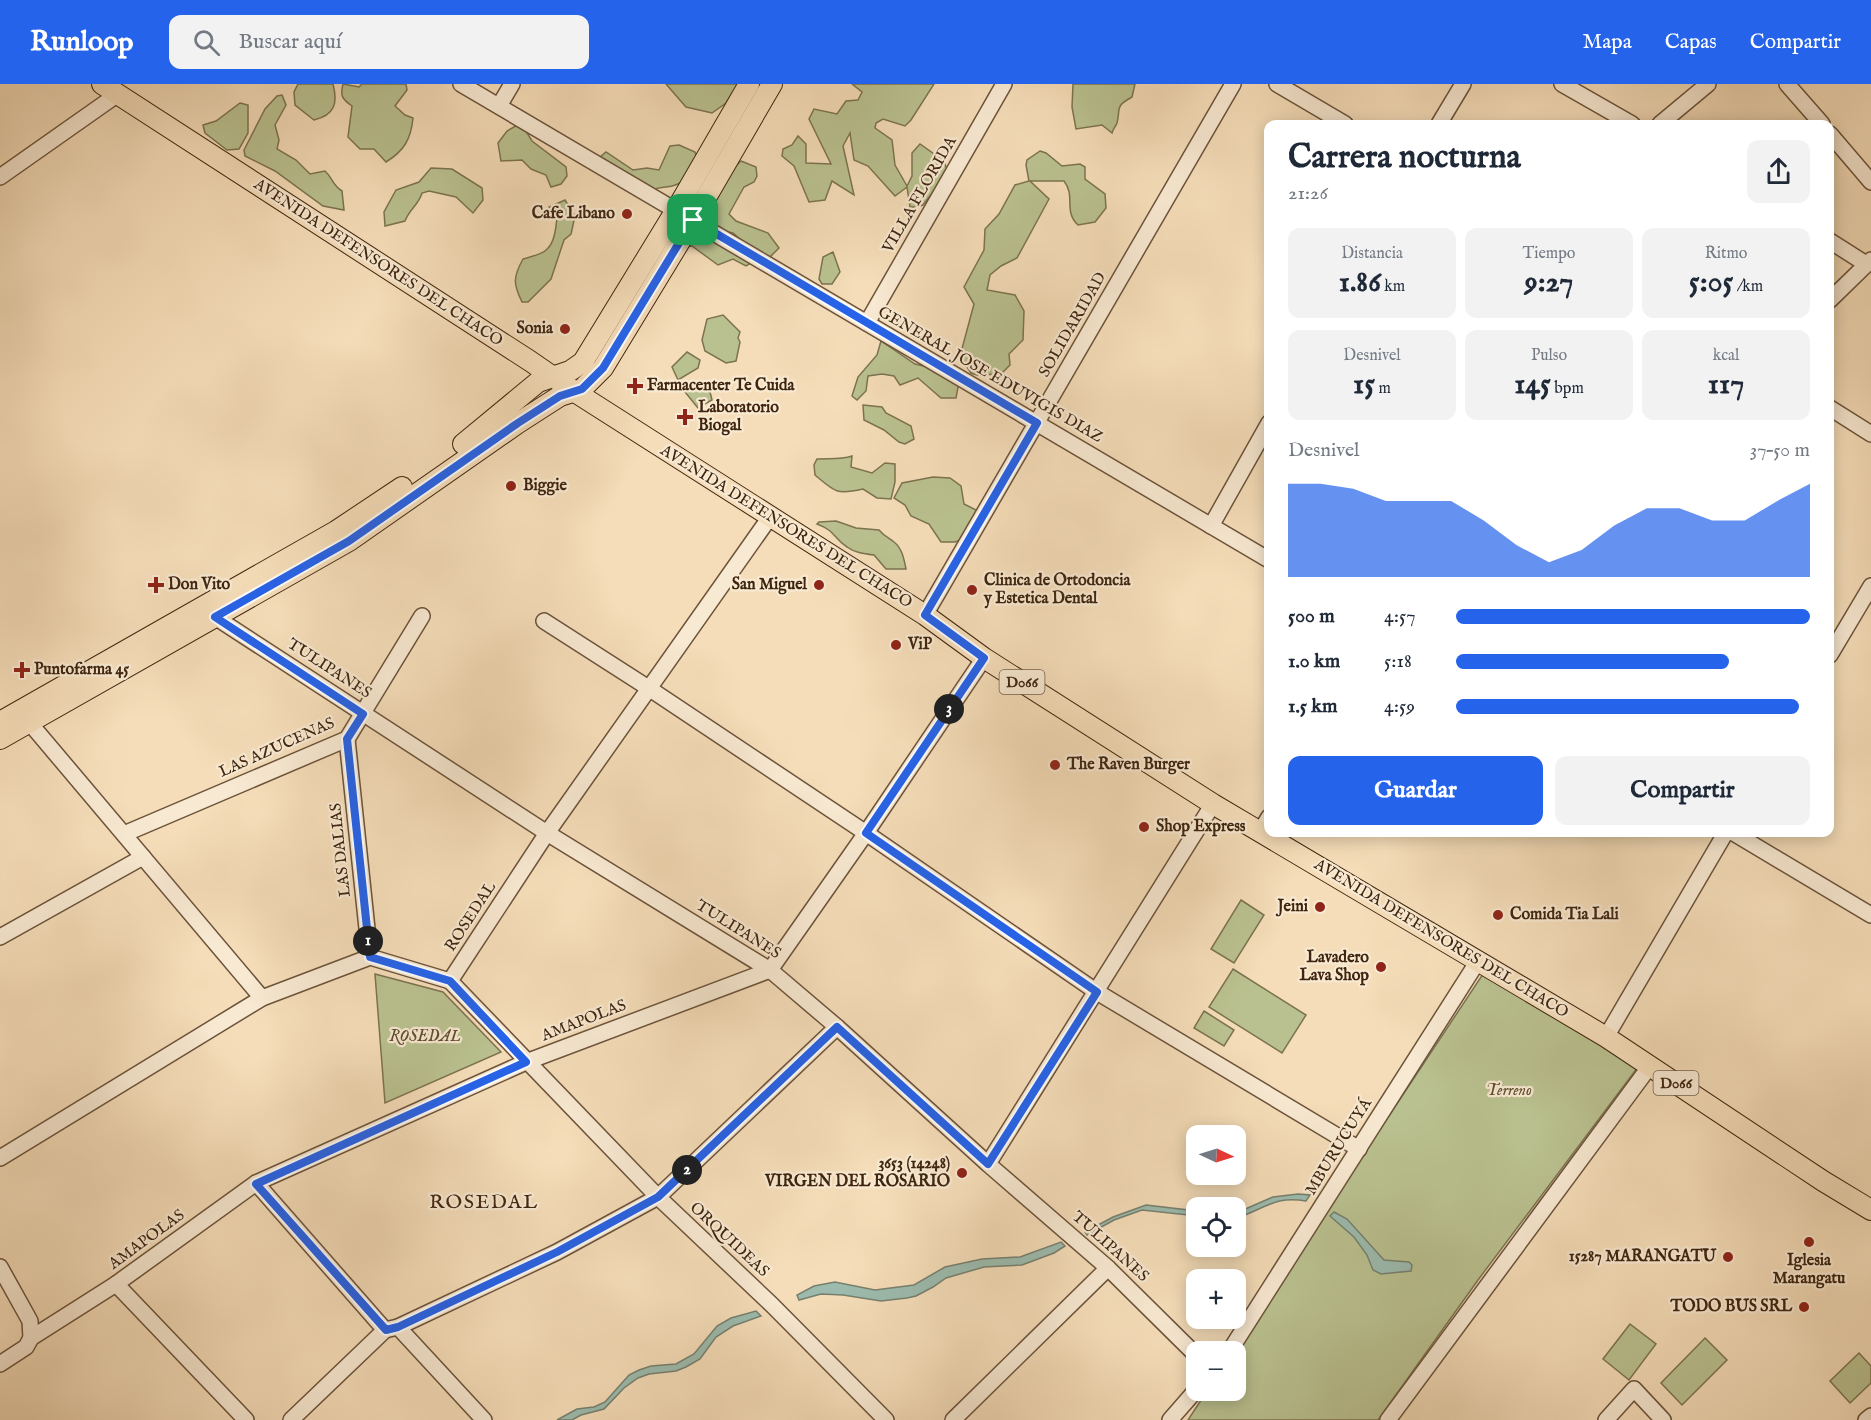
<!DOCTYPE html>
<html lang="es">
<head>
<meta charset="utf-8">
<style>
  :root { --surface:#fff; --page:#f2f2f3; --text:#1f2937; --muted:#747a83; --accent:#2563eb }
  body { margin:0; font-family:"IM FELL English",serif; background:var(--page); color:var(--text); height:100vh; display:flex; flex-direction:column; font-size:22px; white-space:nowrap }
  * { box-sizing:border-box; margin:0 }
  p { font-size:20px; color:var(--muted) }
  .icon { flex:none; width:33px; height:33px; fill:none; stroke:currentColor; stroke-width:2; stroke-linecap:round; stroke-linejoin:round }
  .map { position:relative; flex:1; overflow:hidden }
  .drawer { position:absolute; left:1264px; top:36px; width:570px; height:717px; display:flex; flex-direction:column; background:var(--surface); border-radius:12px; box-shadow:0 3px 15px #0003 }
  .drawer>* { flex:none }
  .needle { width:39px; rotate:94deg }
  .buttons { position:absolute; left:1186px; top:1041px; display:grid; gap:12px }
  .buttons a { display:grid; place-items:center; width:60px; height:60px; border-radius:12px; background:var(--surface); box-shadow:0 3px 15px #0003; font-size:30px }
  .pin { position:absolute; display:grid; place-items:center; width:51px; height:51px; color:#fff; margin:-26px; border-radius:12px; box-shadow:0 3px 9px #0006 }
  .km { position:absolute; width:30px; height:30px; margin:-15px; border-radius:50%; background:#222; color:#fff; font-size:16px; line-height:30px; text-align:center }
  .round { display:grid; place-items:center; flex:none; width:63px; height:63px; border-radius:12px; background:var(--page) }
  .headline { display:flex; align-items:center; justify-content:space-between; height:102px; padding:0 24px }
  h1 { font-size:33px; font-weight:800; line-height:45px }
  .figures { display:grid; grid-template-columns:repeat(3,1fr); gap:9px; height:102px; padding:6px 24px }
  .figures div { display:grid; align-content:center; border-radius:12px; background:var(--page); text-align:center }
  .figures b { font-size:30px; font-weight:800 }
  .figures small { font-size:16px; font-weight:400 }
  .figures p { font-size:16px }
  .chart { height:168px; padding:12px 24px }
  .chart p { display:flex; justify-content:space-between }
  .chart svg { width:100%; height:108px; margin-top:6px; fill:var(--accent); opacity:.7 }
  .primary-button { display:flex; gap:12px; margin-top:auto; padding:12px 24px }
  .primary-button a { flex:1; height:69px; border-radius:12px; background:var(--accent); color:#fff; font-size:24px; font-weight:800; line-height:69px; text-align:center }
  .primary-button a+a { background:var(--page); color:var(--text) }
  ul { padding:0 24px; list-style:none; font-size:20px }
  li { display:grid; grid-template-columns:96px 72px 1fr; align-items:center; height:45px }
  li i { height:15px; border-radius:8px; background:var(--accent) }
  header { display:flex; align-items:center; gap:36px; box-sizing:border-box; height:84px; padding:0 30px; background:var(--accent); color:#fff }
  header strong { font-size:28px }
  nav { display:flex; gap:33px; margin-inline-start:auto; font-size:21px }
  .search { width:420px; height:54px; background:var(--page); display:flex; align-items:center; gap:15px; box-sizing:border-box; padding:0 21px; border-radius:12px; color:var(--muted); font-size:22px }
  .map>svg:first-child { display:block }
</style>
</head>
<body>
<header>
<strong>Runloop</strong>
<div class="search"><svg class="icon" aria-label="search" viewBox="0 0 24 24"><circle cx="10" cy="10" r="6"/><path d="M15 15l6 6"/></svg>Buscar aquí</div>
<nav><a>Mapa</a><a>Capas</a><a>Compartir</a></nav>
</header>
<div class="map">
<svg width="1871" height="1336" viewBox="0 0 1871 1336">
  <rect width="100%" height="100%" fill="#f5ddb9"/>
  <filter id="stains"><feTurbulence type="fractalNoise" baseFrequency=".00333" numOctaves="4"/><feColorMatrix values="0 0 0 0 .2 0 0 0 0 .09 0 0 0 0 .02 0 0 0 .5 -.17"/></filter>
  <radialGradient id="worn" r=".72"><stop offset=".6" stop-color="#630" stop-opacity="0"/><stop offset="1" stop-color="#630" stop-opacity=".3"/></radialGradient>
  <g fill="#bac190" stroke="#7c7350" stroke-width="1.5">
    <path d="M298 0H333C338 19 335 31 314 36L295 21 294 8Z"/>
    <path d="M343 0 359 3 362 0H406L407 6 395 22 405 31 413 34C411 55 404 67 386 78L374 65H360L348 53 352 22C342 15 340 12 343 0Z"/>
    <path d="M666 0H738L726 19 712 29 686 23Z"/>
    <path d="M852 0H934L911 36 905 42 883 35 876 39 875 44 892 56 895 81 907 102 912 92V69L920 60 944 77 948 89 923 121 917 123H910L907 103 895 112 868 82 854 76 850 49 843 62 854 111 832 97 825 116 809 118 794 82 782 72 783 65 792 61 798 52 806 60V79L831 80 809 35 814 25 837 30 846 17 858 16 862 8Z"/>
    <path d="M1073 0H1135L1132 13C1114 23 1121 24 1117 39 1116 42 1113 45 1112 49L1102 41 1076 45 1072 23Z"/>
    <path d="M282 11 286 21 275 41 279 56 277 65 296 76 310 90 325 87C333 94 332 101 342 107L344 126 323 122 275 87 245 72 244 66 265 25 277 12Z"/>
    <path d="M240 19 248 21V49L239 65 227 66 205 49 203 41 216 37Z"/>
    <path d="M521 39 532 57 566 83 567 92 561 100 551 103 546 91 531 85 522 76 501 77 498 59 507 47Z"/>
    <path d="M679 61 695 68 699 79C689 92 684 101 666 103 660 104 657 103 651 107L599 74 606 68 633 86 647 84 659 86 670 62Z"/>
    <path d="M1040 67 1046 69 1062 82 1080 80 1085 83V95L1105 110 1106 124 1095 138 1078 141C1063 127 1076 112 1064 97H1030L1049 115 1017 174 1001 182 990 191 987 206 1015 211 1024 227 1023 256 1009 270 1010 281 1001 290 977 291 971 289 960 272 974 220 964 203 984 166 985 145 999 130 1015 101 1029 97 1026 81 1027 76Z"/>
    <path d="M741 77 756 83 757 92 754 98 744 103 729 130 736 137 768 149 779 164 769 174 752 166 733 149 719 146 706 134 714 102Z"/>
    <path d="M431 84 452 85 482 104 483 116 473 129 456 113 429 107 422 109C418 122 410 124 405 137L385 142 384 128 396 106 419 98Z"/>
    <path d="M565 116 575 132 571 150 564 156 551 195 528 218H522C513 200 513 193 523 175 529 173 541 171 546 166 555 159 556 143 557 133L549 123Z"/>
    <path d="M702 144 751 179 746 182 733 175 718 181 692 162 679 163 681 153Z"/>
    <path d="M833 168 840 188 832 200H822L819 195 823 173Z"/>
    <path d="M723 231 740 248 738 254 740 258 736 277 726 279 705 267 702 256 707 235Z"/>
    <path d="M881 257 915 280 937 285 959 298 956 314H941L918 294 900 301 894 292 882 290 868 292 866 307 857 316 852 312 858 293 877 271Z"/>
    <path d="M687 268 700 276 698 284 678 296 672 283Z"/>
    <path d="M697 301 710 308 712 316 698 324 685 308Z"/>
    <path d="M863 321 882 323 886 329 911 342 914 355 905 360 899 358 884 346 864 336Z"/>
    <path d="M852 372 851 383 872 389 885 379 895 380V398L891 415 877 414 863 405C836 411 835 408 815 391L814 381 817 375C829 374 840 376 852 372Z"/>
    <path d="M933 393 950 394 961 402 964 420 982 429 973 452 955 458H941L929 440 911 432 905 421 894 414 902 399Z"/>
    <path d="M836 437 856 444 879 446C884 452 889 454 894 458 902 464 904 475 906 485H886L874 471C865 470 855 469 847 463 833 454 836 447 817 440L819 438Z"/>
    <path d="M1241 816 1264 831 1234 879 1211 865Z"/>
    <path d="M1233 885 1306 931 1282 969 1209 923Z"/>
    <path d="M375 890 443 908 501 968 385 1019Z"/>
    <path d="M1483 890 1640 976 1635 987 1478 1196 1378 1336H1188L1207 1307 1236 1306V1268L1233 1267Z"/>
    <path d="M1204 927 1234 946 1224 962 1194 944Z"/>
    <path d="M1630 1240 1656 1260 1629 1296 1603 1275Z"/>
    <path d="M1705 1254 1727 1276 1682 1321 1661 1299Z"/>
    <path d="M1859 1269 1871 1282V1299L1850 1319 1830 1297Z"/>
  </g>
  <g fill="#9cbcaf" stroke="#77806f" stroke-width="1.5">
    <path d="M1298 1110 1310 1111 1306 1117C1274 1111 1264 1126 1236 1134V1129L1273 1113Z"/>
    <path d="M1146 1121 1197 1127V1132L1142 1126 1114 1136 1087 1151 1085 1148 1113 1133Z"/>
    <path d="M1334 1128 1347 1135 1384 1176 1409 1178 1412 1181 1411 1187 1381 1190 1373 1186 1367 1171 1354 1153 1330 1132Z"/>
    <path d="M1061 1158 1065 1162 1054 1169 1022 1181 984 1183 946 1194 933 1203 916 1212 907 1214 881 1217 843 1211 821 1210 799 1216 797 1211 814 1202 835 1198 875 1206 914 1201 945 1183 982 1175 1020 1173Z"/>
    <path d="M756 1227 761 1232 733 1242 716 1253 700 1275 686 1283 676 1287 649 1290 638 1294 624 1304 604 1325 581 1331 572 1336H557L577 1325 594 1323 605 1318 629 1291 639 1286 651 1282 676 1280 694 1270 717 1242 731 1234Z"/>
  </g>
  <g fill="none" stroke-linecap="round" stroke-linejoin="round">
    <defs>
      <g id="minor">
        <path d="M461 0 1269 476"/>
        <path d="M1277 0 1345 40"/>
        <path d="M1562 0 1632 40"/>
        <path d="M1787 0 1822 40"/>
        <path d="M499 22 512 0"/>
        <path d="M1439 40 1463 0"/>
        <path d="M1660 40 1708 0"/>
        <path d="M1830 50 1871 98"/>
        <path d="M0 93 118 10"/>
        <path d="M1830 157 1866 180"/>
        <path d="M1830 216 1871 176"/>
        <path d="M867 239 1004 0"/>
        <path d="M1830 324 1871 350"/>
        <path d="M1211 442 1269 339"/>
        <path d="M211 526 215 533 547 749 770 886 837 943 988 1080 1108 1184 1197 1272"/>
        <path d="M925 531 1233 0"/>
        <path d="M544 537 650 605 866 749 1097 908 1359 1065"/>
        <path d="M1830 571 1871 502"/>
        <path d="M23 631 262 914"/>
        <path d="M347 655 370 873"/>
        <path d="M1260 748 1269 733"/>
        <path d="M1732 748 1871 831"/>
        <path d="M124 750 347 655 422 532"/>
        <path d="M0 853 143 773"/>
        <path d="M450 897 658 1113 772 1221 886 1336"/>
        <path d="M450 897 547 749 770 433"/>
        <path d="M1606 953 1726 748"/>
        <path d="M0 1074 262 914 370 873 450 897"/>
        <path d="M988 1080 1213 720"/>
        <path d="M256 1099 385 1246"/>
        <path d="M0 1183 30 1237 31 1254"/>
        <path d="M116 1200 246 1336"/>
        <path d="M398 1243 484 1336"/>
        <path d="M1229 1268 1478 877"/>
        <path d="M0 1280 26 1263 31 1254 116 1200 256 1099 526 978 770 886 866 749 984 574"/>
        <path d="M291 1336 385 1246 398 1243 557 1168 658 1113 837 943"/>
        <path d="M953 1336 1108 1184"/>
        <path d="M1170 1336 1197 1305"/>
        <path d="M1388 1336 1650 982"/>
        <path d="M1606 1336 1634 1305 1663 1336"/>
        <path d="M1866 1336 1871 1332"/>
      </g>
      <g id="major">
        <path d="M102 0 530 277 575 308 925 531 984 574 1213 720 1606 953 1823 1097 1871 1126"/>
        <path d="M463 360 538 298 570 287 583 278 676 126 749 0"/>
        <path d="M0 638 336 447 402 403"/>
        <path d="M0 655 349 457 518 339 560 312 582 305 603 284 693 136 772 0"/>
      </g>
    </defs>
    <use href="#minor" stroke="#6c533a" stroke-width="18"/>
    <use href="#major" stroke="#3f250f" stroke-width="22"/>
    <use href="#minor" stroke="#f8e9d2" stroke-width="15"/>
    <use href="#major" stroke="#f5ddb9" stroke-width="20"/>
  </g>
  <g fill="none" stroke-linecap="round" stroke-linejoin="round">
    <defs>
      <path id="route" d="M693 136 1037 339 925 531 984 574 866 749 1097 908 988 1080 837 943 658 1113 557 1168 398 1243 386 1246 256 1100 526 978 450 897 370 873 347 655 363 630 215 533 349 457 518 339 560 312 582 305 603 284Z"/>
    </defs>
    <use href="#route" stroke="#fff" stroke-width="12"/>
    <use href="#route" stroke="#2563eb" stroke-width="8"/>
  </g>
  <g fill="#8f2418" stroke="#f8e9d2" stroke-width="2">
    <circle cx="627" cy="130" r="6"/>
    <circle cx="565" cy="245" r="6"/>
    <path d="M632 293h6v6h6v6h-6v6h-6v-6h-6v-6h6z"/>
    <path d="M682 324h6v6h6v6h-6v6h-6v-6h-6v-6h6z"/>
    <circle cx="511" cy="402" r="6"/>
    <path d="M153 492h6v6h6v6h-6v6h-6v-6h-6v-6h6z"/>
    <circle cx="819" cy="501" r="6"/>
    <circle cx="972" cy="506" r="6"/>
    <circle cx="896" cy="561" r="6"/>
    <path d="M19 577h6v6h6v6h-6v6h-6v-6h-6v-6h6z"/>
    <circle cx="1055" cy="681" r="6"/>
    <circle cx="1144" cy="743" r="6"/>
    <circle cx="1320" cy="823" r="6"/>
    <circle cx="1498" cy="831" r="6"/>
    <circle cx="1381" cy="883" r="6"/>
    <circle cx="962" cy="1089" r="6"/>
    <circle cx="1809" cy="1158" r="6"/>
    <circle cx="1728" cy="1173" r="6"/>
    <circle cx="1804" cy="1223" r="6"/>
  </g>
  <g text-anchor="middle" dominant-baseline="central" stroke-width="4.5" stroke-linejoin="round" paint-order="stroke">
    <g fill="#f8e9d2" stroke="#76604a" stroke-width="1.5">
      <rect x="999.5" y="586" width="45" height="24" rx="4.5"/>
      <rect x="1653.5" y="987" width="45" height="24" rx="4.5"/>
    </g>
    <g font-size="15" font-weight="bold" fill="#3f250f">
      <text x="1022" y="598">D066</text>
      <text x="1676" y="999">D066</text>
    </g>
    <g font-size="16" fill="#3f250f" stroke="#f8e9d2">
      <text transform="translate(920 111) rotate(-60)">VILLA FLORIDA</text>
      <text transform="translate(378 179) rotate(33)">AVENIDA DEFENSORES DEL CHACO</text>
      <text transform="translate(1073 241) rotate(-60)">SOLIDARIDAD</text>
      <text transform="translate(990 291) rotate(30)">GENERAL JOSE EDUVIGIS DIAZ</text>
      <text transform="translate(786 443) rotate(32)">AVENIDA DEFENSORES DEL CHACO</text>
      <text transform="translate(329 585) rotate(33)">TULIPANES</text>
      <text transform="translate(277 664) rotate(-24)">LAS AZUCENAS</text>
      <text transform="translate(341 766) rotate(-96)">LAS DALIAS</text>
      <text transform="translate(471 833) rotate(-57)">ROSEDAL</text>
      <text transform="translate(738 846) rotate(32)">TULIPANES</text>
      <text transform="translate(1441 855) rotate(31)">AVENIDA DEFENSORES DEL CHACO</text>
      <text transform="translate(584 937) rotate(-21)">AMAPOLAS</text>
      <text transform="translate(1339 1063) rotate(-58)">MBURUCUYÁ</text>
      <text transform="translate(147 1156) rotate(-36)">AMAPOLAS</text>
      <text transform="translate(729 1156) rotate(43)">ORQUIDEAS</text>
      <text transform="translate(1110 1163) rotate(42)">TULIPANES</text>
    </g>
    <g font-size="16" font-weight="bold" fill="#3f250f" stroke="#f8e9d2" text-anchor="start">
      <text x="615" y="130" text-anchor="end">Cafe Libano</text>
      <text x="553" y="245" text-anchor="end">Sonia</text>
      <text x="647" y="302">Farmacenter Te Cuida</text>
      <text x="698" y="324">Laboratorio<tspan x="698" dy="18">Biogal</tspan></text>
      <text x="523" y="402">Biggie</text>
      <text x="984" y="497">Clinica de Ortodoncia<tspan x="984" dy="18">y Estetica Dental</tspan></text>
      <text x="168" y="501">Don Vito</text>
      <text x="807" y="501" text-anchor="end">San Miguel</text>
      <text x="908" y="561">ViP</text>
      <text x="34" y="586">Puntofarma 45</text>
      <text x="1067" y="681">The Raven Burger</text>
      <text x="1156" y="743">Shop Express</text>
      <text x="1308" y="823" text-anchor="end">Jeini</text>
      <text x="1510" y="831">Comida Tia Lali</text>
      <text x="1369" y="874" text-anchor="end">Lavadero<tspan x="1369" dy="18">Lava Shop</tspan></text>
      <text x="950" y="1080" text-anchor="end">3653 (14248)<tspan x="950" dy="18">VIRGEN DEL ROSARIO</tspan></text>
      <text x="1716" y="1173" text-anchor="end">15287 MARANGATU</text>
      <text x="1809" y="1177" text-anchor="middle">Iglesia<tspan x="1809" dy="18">Marangatu</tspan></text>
      <text x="1792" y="1223" text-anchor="end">TODO BUS SRL</text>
    </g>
    <g font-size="16" font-style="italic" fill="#5e4c2f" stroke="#f8e9d2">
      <text x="425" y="953">ROSEDAL</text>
      <text x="1509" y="1007">Terreno</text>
    </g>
    <g font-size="20" letter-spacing="1.5" fill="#3f250f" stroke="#f8e9d2">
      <text x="484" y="1118">ROSEDAL</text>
    </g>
  </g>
  <rect width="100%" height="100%" filter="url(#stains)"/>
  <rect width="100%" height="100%" fill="url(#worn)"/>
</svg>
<div class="buttons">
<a><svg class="needle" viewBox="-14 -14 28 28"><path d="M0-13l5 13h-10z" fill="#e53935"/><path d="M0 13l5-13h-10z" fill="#747a83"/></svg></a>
<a><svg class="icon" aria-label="locate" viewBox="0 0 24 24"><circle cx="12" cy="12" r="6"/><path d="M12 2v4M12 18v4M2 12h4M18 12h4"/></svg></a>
<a>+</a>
<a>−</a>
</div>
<div class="pin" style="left:693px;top:136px;background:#1e9e55"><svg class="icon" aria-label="arrive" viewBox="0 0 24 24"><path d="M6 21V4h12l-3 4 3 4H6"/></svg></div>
<b class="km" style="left:368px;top:857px">1</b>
<b class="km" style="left:687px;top:1086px">2</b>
<b class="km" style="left:949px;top:625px">3</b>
<section class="drawer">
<div class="headline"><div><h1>Carrera nocturna</h1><p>21:26</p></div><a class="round"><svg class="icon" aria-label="share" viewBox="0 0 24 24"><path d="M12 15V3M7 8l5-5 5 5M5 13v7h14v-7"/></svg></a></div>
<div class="figures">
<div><p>Distancia</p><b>1.86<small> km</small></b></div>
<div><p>Tiempo</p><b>9:27</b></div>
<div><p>Ritmo</p><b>5:05<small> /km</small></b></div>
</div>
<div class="figures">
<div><p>Desnivel</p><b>15<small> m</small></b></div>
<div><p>Pulso</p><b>145<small> bpm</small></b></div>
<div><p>kcal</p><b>117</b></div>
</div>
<div class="chart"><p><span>Desnivel</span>37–50 m</p>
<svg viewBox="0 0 160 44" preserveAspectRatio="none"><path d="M0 44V6L10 6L20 8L30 13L40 13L50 13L60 21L70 31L80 38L90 33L100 23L110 16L120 16L130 21L140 21L150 13L160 6V44z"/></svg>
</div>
<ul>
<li><b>500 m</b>4:57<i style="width:100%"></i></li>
<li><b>1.0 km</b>5:18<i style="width:77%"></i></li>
<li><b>1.5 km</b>4:59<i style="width:97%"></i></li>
</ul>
<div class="primary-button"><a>Guardar</a><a>Compartir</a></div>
</section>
</div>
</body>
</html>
